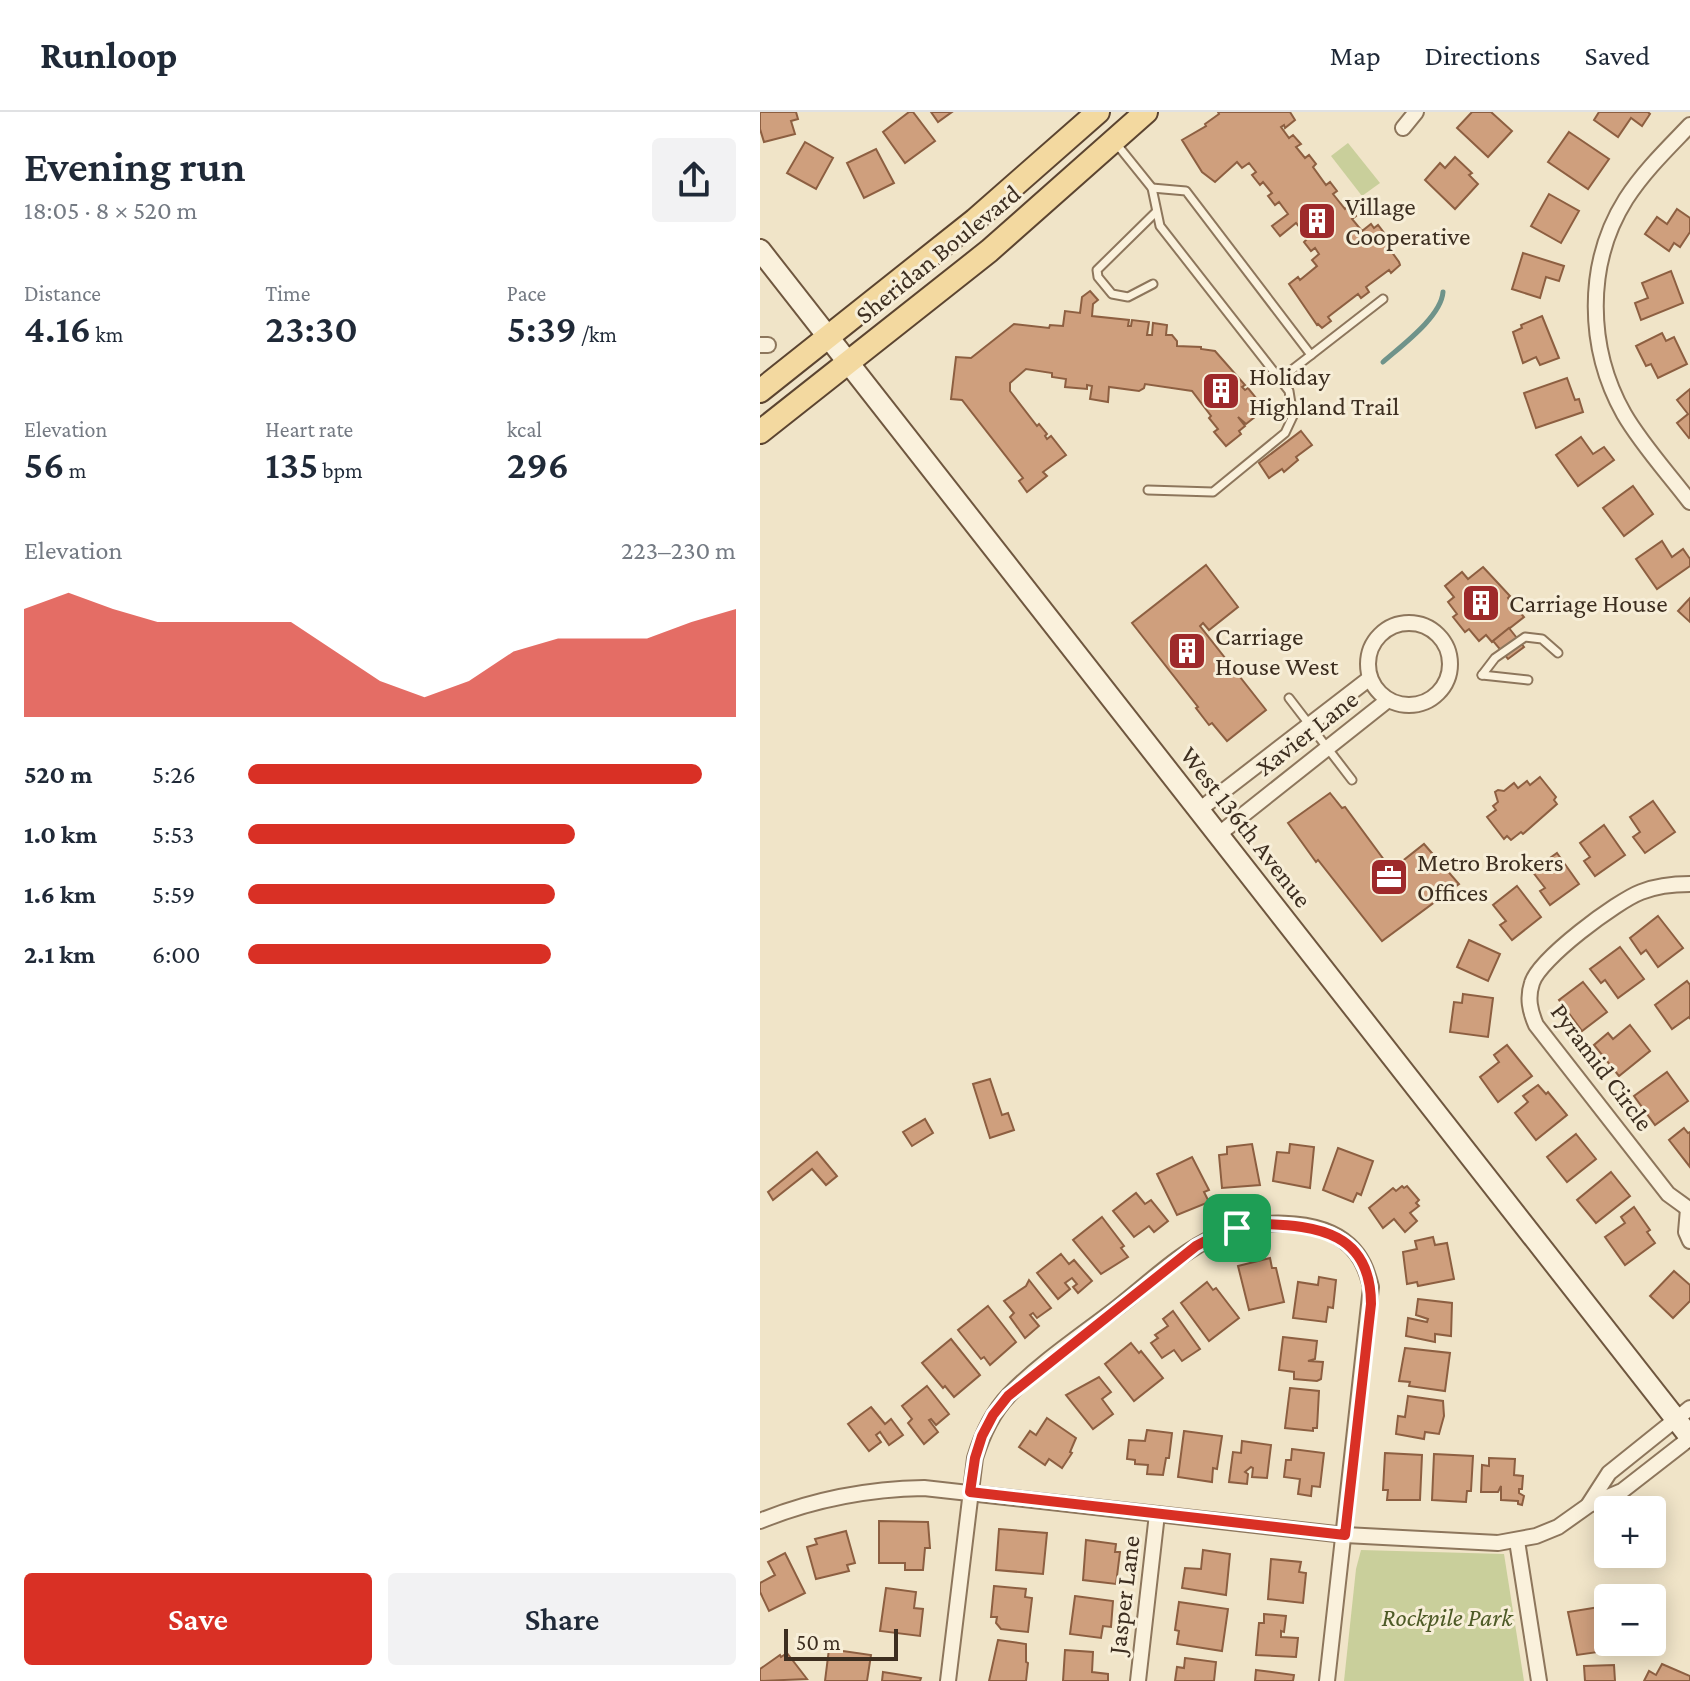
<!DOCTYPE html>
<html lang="en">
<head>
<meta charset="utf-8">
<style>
  :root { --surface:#fff; --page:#f2f2f3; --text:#1f2937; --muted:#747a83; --line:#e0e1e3; --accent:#d93025 }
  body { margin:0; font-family:"Crimson Pro",serif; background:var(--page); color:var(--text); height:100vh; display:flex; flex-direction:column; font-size:30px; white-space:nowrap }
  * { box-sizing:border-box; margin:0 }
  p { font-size:26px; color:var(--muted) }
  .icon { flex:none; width:44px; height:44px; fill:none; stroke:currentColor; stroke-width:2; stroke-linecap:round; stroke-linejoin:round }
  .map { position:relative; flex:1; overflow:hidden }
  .drawer { display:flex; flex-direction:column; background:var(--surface); width:760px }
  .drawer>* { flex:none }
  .buttons { position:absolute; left:834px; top:1384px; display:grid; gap:16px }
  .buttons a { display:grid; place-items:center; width:72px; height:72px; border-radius:8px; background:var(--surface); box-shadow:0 4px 20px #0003; font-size:40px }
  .scale { position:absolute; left:24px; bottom:20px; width:114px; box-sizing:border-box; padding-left:8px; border:4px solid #3d2e20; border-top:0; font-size:22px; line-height:28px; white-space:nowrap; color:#3d2e20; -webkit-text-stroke:6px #f7eed8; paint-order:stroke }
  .pin { position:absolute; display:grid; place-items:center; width:68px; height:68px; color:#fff; margin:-34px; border-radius:16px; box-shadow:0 4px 12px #0006 }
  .round { display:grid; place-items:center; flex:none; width:84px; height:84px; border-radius:8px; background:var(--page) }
  .head { display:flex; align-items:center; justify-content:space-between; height:136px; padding:0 24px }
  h1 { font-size:44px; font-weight:600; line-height:60px }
  .metrics { display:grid; grid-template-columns:repeat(3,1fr); gap:12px; height:136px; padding:8px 24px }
  .metrics div { display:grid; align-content:center }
  .metrics b { font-size:40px; font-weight:600 }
  .metrics small { font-size:22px; font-weight:400 }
  .metrics p { font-size:22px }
  .chart { height:224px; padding:16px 24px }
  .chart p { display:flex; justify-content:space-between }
  .chart svg { width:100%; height:144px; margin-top:8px; fill:var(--accent); opacity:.7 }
  .cta { display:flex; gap:16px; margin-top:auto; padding:16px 24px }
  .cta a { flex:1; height:92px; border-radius:8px; background:var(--accent); color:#fff; font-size:32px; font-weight:600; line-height:92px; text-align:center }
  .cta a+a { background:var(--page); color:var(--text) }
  ul { padding:0 24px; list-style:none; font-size:26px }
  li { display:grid; grid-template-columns:128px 96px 1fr; align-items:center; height:60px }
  li i { height:20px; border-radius:10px; background:var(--accent) }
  header { display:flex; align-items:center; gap:48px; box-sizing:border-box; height:112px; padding:0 40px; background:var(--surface); border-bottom:2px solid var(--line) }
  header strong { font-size:38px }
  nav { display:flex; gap:44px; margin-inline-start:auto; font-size:28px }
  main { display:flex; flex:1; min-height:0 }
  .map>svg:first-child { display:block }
</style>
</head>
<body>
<header>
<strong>Runloop</strong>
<nav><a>Map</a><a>Directions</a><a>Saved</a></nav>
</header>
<main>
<section class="drawer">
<div class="head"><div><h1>Evening run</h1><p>18:05 · 8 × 520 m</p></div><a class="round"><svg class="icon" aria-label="share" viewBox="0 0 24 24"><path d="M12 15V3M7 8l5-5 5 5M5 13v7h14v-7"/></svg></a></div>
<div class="metrics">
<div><p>Distance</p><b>4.16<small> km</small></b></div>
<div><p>Time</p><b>23:30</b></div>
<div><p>Pace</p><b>5:39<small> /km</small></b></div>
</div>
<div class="metrics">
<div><p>Elevation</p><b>56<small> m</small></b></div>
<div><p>Heart rate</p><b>135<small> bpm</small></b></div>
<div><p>kcal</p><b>296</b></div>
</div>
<div class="chart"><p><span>Elevation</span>223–230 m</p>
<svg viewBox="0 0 160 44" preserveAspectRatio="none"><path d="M0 44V11L10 6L20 11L30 15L40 15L50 15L60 15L70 24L80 33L90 38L100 33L110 24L120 20L130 20L140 20L150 15L160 11V44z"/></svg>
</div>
<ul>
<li><b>520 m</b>5:26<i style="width:93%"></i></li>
<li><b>1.0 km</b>5:53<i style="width:67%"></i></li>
<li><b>1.6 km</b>5:59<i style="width:63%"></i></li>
<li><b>2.1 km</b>6:00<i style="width:62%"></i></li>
</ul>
<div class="cta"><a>Save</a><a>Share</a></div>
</section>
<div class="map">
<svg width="930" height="1569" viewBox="0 0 930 1569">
  <rect width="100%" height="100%" fill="#f0e4c8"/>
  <g fill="#c9cf9b">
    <path d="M588 31 620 71 602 84 571 44Z"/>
    <path d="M601 1438 744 1442 764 1569H584L596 1457Z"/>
  </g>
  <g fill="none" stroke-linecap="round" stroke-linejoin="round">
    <path stroke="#6f938a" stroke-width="5" d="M623 250C641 234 681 205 683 180"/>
  </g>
  <g fill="#cf9f7d" stroke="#8d5f41" stroke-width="2">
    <path d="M0 0H36L38 7 31 9 35 22 4 30 0 17Z"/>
    <path d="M149 0H153L175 29 145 51 123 20Z"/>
    <path d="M171 0H192L178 10Z"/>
    <path d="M458 0H530L535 8 525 16 524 13 521 15 529 26 533 23 541 32 536 35 545 46 549 43 556 52 553 55 566 73 570 70 577 79 573 82 585 97 588 94 596 104 592 107 602 119 611 112 614 116 618 113 625 122 621 125 639 150 640 153 631 161 629 158 606 175 609 180 601 186 598 182 568 205 571 209 562 216 558 212 557 213 529 172 538 165 540 168 557 154 552 148 559 142 555 136 551 139 544 130 548 126 536 111 520 124 512 114 528 102 519 90 515 93 508 84 512 81 503 70 500 73 492 63 496 60 489 51 482 56 477 50 455 70 442 60 422 28 446 14 445 12 459 2Z"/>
    <path d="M712 0H731L752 19 728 45 697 16Z"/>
    <path d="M839 0H888L890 2 882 14 871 6 858 25 834 8Z"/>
    <path d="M809 20 849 47 828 77 788 50Z"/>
    <path d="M45 30 73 46 56 77 27 61Z"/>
    <path d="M116 37 134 71 104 86 87 51Z"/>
    <path d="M695 45 712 61 709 63 718 72 695 97 665 68 680 51 685 56Z"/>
    <path d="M789 82 819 99 801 131 771 114Z"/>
    <path d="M917 97 930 106V120L920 135 914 131 909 139 885 122 897 105 907 112Z"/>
    <path d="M763 141 804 154 799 169 786 165 780 186 752 177Z"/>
    <path d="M911 159 923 191 881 208 875 191 888 186 882 171Z"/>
    <path d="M330 179 338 188 333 192 332 204 369 208 368 214H371L372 208 389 210 387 223H392L393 211 407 213 406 223H412L417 229V234L441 235V237L455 239 485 273 482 275 485 278 488 276 505 297 486 312 478 305 485 314 479 319 481 322 466 334 454 320 458 317 449 306 451 304 432 279 385 272 384 276 379 279 349 275 348 290 330 287 332 274 327 273V277L305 275 306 267 292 265V261L266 257 250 271V279L277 314 279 312 287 322 285 324 287 327 291 324 306 343 283 360 287 364 267 380 259 369 263 366 202 288 191 287 196 245 211 246 254 212 289 216 290 213 303 214 305 199 320 201 322 185Z"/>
    <path d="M782 204 799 246 780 253 776 245 763 251 753 220 762 216 761 213Z"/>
    <path d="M902 221 906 229 914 225 927 252 898 266 891 252 886 254 876 234Z"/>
    <path d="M807 266 815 288 819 287 823 300 776 316 764 281Z"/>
    <path d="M930 277V325L929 326 917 311 928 302 917 288Z"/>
    <path d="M541 319 552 333 536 345 538 348 524 360 522 357 509 366 499 351Z"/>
    <path d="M821 325 833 342 844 335 854 348 818 374 796 343Z"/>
    <path d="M873 374 893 402 864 424 843 396Z"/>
    <path d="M902 429 912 445 923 437 930 447V454L897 477 876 447Z"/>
    <path d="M446 453 478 495 449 518 443 511 440 514 506 598 467 629 452 611 449 613 436 596 438 595 372 511Z"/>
    <path d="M723 455 750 484 748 486 756 500 758 498 764 505 732 530 726 523 719 529 709 517 705 520 693 505 697 502 688 490 694 485 685 474 702 460 708 467Z"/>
    <path d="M930 486V510L918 499Z"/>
    <path d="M749 516 764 535 748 547 733 529Z"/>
    <path d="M780 665 796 685 794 688 797 692 763 722 761 720 751 728 747 724 744 727 727 705 736 698 733 694 738 690 735 680 738 678 744 679 754 671 758 676 767 669 770 673Z"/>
    <path d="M570 681 582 696 585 695 636 764 640 762 635 755 664 732 699 772 622 829 558 748 556 750 528 711Z"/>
    <path d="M893 689 915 720 885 741 873 725 880 720 870 705Z"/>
    <path d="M844 713 865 743 835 764 824 749 830 745 820 731Z"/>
    <path d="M797 741 819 772 790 793 780 779 785 776 772 759Z"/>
    <path d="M757 774 781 805 752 828 740 813 746 809 733 793Z"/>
    <path d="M898 804 923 836 898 855 886 838 881 842 870 826Z"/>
    <path d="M709 828 740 842 728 869 697 855Z"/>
    <path d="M860 835 884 867 858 886 845 868 841 871 830 857Z"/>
    <path d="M927 869 930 873V907L929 905 912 917 895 893Z"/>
    <path d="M823 870 847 900 822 919 799 888Z"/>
    <path d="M703 882 733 886 728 925 690 920 694 890 702 891Z"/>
    <path d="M870 913 890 939 859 964 834 933 848 921 853 927Z"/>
    <path d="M747 933 772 964 738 990 720 965 739 950 734 943Z"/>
    <path d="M907 960 928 989 895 1013 874 984Z"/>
    <path d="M230 967 242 1003 248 1001 254 1018 230 1026 213 972Z"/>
    <path d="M778 973 786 982 788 980 807 1003 776 1028 755 1001 768 990 763 984Z"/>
    <path d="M165 1007 173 1021 152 1034 143 1020Z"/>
    <path d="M924 1016 928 1021 930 1020V1055L909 1028Z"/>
    <path d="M816 1022 836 1047 807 1070 787 1045Z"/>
    <path d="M492 1032 500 1073 462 1076 459 1043 467 1042V1035Z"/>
    <path d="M530 1032 554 1035 550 1076 513 1069 517 1040 529 1041Z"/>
    <path d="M578 1036 613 1049 601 1083 597 1081 593 1090 563 1078Z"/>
    <path d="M57 1040 77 1064 66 1073 52 1057 13 1088 8 1080Z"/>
    <path d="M432 1045 449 1078 444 1080 449 1090 417 1103 397 1062Z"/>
    <path d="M851 1060 870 1084 836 1111 817 1088Z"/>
    <path d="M642 1074 644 1076 647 1074 659 1088 656 1091 659 1094 650 1101 657 1109 645 1120 634 1107 623 1116 609 1096 633 1076 636 1079Z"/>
    <path d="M376 1081 385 1092 391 1088 408 1109 394 1120 389 1114 374 1125 353 1099Z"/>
    <path d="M874 1095 890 1118 887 1120 895 1131 865 1153 845 1125 865 1111 861 1105Z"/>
    <path d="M342 1105 364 1134 361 1136 368 1145 341 1162 313 1128Z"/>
    <path d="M673 1125 675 1133 687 1131 694 1167 658 1174 657 1170 647 1172 643 1140 657 1137 655 1129Z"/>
    <path d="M301 1142 309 1152 314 1148 332 1169 318 1181 313 1175 317 1172 312 1166 305 1171 310 1177 298 1187 277 1161Z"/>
    <path d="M510 1146 512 1156H516L524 1190 489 1198 478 1154Z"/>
    <path d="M914 1159 930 1173V1189L913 1206 890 1184Z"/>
    <path d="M559 1165 576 1168 573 1196 568 1195 566 1210 533 1206 538 1170 558 1173Z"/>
    <path d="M269 1168 291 1196 277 1206 273 1201 270 1203 279 1214 265 1226 250 1205 254 1201 244 1189 266 1174Z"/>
    <path d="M447 1170 453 1178 456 1176 479 1206 449 1229 421 1191Z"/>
    <path d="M658 1187 692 1191 691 1224 675 1222V1230L646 1224 648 1206 667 1210 668 1207 656 1203Z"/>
    <path d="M228 1194 256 1230 230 1253 224 1245 221 1247 198 1218Z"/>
    <path d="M413 1199 440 1237 422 1249 414 1238 402 1246 391 1231 398 1226 395 1223 408 1214 403 1207Z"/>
    <path d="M523 1225 557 1229 555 1247 548 1249 563 1250 561 1267 557 1269 534 1267V1260L519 1258Z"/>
    <path d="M191 1227 220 1263 194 1285 185 1274 183 1276 162 1251Z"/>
    <path d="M371 1231 379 1241 381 1239 403 1266 374 1289 345 1252Z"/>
    <path d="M645 1236 690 1241 685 1279 649 1274 650 1270 639 1269Z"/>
    <path d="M339 1265 351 1280 342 1287 353 1302 333 1317 306 1283Z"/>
    <path d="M167 1274 189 1302 176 1313 171 1307 169 1308 178 1320 164 1332 148 1311 152 1307 142 1294Z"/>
    <path d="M530 1276 559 1279 557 1316H553V1319L525 1316Z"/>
    <path d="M648 1284 683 1289 684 1304 679 1322 665 1320 664 1327 636 1322 638 1304 645 1305Z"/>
    <path d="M111 1295 125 1312 131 1307 143 1323 129 1333 120 1320 116 1323 121 1330 109 1339 88 1312Z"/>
    <path d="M287 1306 316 1326 310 1340 312 1341 302 1356 289 1347 285 1353 259 1335 270 1319 276 1323Z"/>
    <path d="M387 1318 412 1321 409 1346H406L403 1363 387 1362 388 1353 375 1352V1348L367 1347 369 1328 385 1329Z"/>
    <path d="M424 1319 462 1324 457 1357 453 1356 452 1370 418 1365Z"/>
    <path d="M482 1329 511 1333 507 1366 492 1365 493 1356 491 1355 485 1360 488 1362 487 1372 469 1370 473 1340 481 1341Z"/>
    <path d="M532 1337 564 1341 560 1375 552 1374 551 1384 538 1382 540 1367 524 1365 526 1348H531Z"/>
    <path d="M625 1341 662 1343 660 1388H627L628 1378H623Z"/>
    <path d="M674 1342 713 1344 711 1379H707L706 1390 672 1388Z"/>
    <path d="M729 1346 755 1347 754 1363 763 1364 762 1377H759V1381L764 1384 762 1393 758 1392V1389L741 1388V1374L738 1380H721L722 1353 729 1354Z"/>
    <path d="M119 1409 168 1410 170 1436H165L163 1458H145V1451H119Z"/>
    <path d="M239 1417 287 1421 283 1462 236 1458Z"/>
    <path d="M86 1419 95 1451 87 1453 89 1459 56 1467 47 1435 57 1432 55 1427Z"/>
    <path d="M326 1428 356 1432 355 1440H360L356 1472 323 1468Z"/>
    <path d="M443 1438 470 1442 466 1483 422 1476 425 1456 441 1457Z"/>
    <path d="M25 1441 45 1481 9 1499 0 1480V1471L15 1463 8 1450Z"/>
    <path d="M511 1447 541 1450 539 1460 546 1461 543 1491 508 1487Z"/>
    <path d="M234 1474 266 1477 265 1485 272 1486 268 1520 241 1517 236 1511 237 1505H231Z"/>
    <path d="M126 1476 156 1480 154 1496 163 1497 160 1524 120 1519Z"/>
    <path d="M315 1484 353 1489 351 1515 343 1514 341 1526 310 1522Z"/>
    <path d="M419 1490 468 1497 462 1539 417 1532 419 1519 415 1518Z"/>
    <path d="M846 1494 848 1530 837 1531 838 1540 817 1543 808 1500Z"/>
    <path d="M504 1502 526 1504 524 1520 521 1519V1525L538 1526 536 1545 496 1543 499 1511H504Z"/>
    <path d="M238 1528 266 1532V1550L268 1551 266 1569H229Z"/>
    <path d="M69 1537 111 1543 107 1569H65Z"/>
    <path d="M305 1538 333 1540 332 1560 348 1562V1569H303Z"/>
    <path d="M27 1541 47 1567 0 1569V1557L20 1543 21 1545Z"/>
    <path d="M425 1546 456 1550 454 1569H415L417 1555 424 1556Z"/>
    <path d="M902 1552 930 1564V1569H884L889 1559 896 1563Z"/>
    <path d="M854 1553 855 1569H825L824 1554Z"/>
    <path d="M496 1558 534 1563 533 1569H495Z"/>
    <path d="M123 1560 161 1566 160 1569H122Z"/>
  </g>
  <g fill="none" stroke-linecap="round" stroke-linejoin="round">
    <defs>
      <g id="service">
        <path d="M355 30 392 76 400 114 529 279 533 304 525 321 453 380 388 378"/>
        <path d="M392 76 426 79 551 243 623 187"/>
        <path d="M393 172 368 185 352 182 338 165 337 158 396 100"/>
        <path d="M520 267 551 243"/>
        <path d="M722 563 735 546 765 525 782 527 798 541"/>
        <path d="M722 563 768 568"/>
        <path d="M529 586 592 668"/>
      </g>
      <g id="minor">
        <path d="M930 13C908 36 884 59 866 87 825 152 827 236 864 302 882 333 908 361 930 390"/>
        <path d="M643 16 656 0"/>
        <path d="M0 233H8"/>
        <circle cx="649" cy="552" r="41"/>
        <path d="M439 698 610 566"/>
        <path d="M459 722 628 588"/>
        <path d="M930 772C913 772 896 774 881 780 857 789 779 847 772 871 767 886 770 899 776 913L908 1082 930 1098"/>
        <path d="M928 1097 926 1120 930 1129"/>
        <path d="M829 1392 849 1361 930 1296"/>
        <path d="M0 1409C54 1387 107 1377 164 1376L585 1423 738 1431 776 1424 798 1415 829 1393 862 1379 930 1326"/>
        <path d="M757 1429 779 1569"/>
        <path d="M188 1569 215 1346C222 1323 232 1301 249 1283 281 1250 322 1223 358 1195 389 1171 420 1140 456 1124 491 1107 559 1105 589 1133 602 1145 607 1159 611 1175L567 1569"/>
        <path d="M378 1569 397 1402"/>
      </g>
      <path id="secondary" d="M0 138 930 1325"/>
      <g id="primary">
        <path d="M0 279 215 108 338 0"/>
        <path d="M0 320 229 139 386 0"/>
      </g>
    </defs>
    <use href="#service" stroke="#8d765c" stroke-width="11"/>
    <use href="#minor" stroke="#8d765c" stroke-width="18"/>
    <use href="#secondary" stroke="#6f573f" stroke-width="24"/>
    <use href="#primary" stroke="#5b4430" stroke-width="26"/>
    <use href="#service" stroke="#faf1dc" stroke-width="7"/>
    <use href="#minor" stroke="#faf1dc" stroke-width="14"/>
    <use href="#secondary" stroke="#faf1dc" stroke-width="20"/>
    <use href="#primary" stroke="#f3d9a0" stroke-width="22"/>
  </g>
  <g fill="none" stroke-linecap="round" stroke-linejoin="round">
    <defs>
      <path id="route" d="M500 1112C558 1113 611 1121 611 1192L585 1423 210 1380 215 1346 222 1324 233 1303 248 1284 436 1134 457 1123Z"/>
    </defs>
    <use href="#route" stroke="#fff" stroke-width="16"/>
    <use href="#route" stroke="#d93025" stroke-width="10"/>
  </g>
  <defs>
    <symbol id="building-square" viewBox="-11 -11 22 22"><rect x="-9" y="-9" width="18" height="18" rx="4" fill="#9e2a2b" stroke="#f7eed8"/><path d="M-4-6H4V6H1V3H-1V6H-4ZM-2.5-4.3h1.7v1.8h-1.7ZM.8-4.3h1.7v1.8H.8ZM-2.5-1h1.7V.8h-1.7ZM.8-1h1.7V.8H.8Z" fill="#fff"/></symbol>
    <symbol id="office-square" viewBox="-11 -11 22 22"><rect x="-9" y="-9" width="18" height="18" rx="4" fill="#9e2a2b" stroke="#f7eed8"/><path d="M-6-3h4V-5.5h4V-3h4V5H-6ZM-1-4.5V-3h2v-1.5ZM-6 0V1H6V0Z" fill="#fff"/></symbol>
  </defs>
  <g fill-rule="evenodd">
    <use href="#building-square" x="535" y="87" width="44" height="44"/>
    <use href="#building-square" x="439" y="257" width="44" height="44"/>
    <use href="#building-square" x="699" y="469" width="44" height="44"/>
    <use href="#building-square" x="405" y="517" width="44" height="44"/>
    <use href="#office-square" x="607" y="743" width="44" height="44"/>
  </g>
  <g text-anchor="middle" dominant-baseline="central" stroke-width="6" stroke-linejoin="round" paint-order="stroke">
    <g font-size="26" fill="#3d2e20" stroke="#f7eed8" text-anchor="start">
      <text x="585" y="94">Village<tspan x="585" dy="30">Cooperative</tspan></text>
      <text x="489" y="264">Holiday<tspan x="489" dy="30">Highland Trail</tspan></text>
      <text x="749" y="491">Carriage House</text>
      <text x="455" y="524">Carriage<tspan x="455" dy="30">House West</tspan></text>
      <text x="657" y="750">Metro Brokers<tspan x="657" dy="30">Offices</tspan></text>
    </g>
    <g font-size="26" fill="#3d2e20" stroke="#f7eed8">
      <text transform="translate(178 142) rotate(-39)">Sheridan Boulevard</text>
      <text transform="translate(547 621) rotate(-38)">Xavier Lane</text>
      <text transform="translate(486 715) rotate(52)">West 136th Avenue</text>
      <text transform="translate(842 955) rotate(53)">Pyramid Circle</text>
      <text transform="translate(364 1483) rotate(-83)">Jasper Lane</text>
    </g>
    <g font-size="26" font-style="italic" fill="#4d5a26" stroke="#f7eed8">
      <text x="687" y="1505">Rockpile Park</text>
    </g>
  </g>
</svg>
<div class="buttons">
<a>+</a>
<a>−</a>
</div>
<div class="scale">50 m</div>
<div class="pin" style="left:477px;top:1116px;background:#1e9e55"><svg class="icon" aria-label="arrive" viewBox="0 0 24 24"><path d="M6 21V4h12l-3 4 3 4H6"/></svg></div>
</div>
</main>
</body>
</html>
